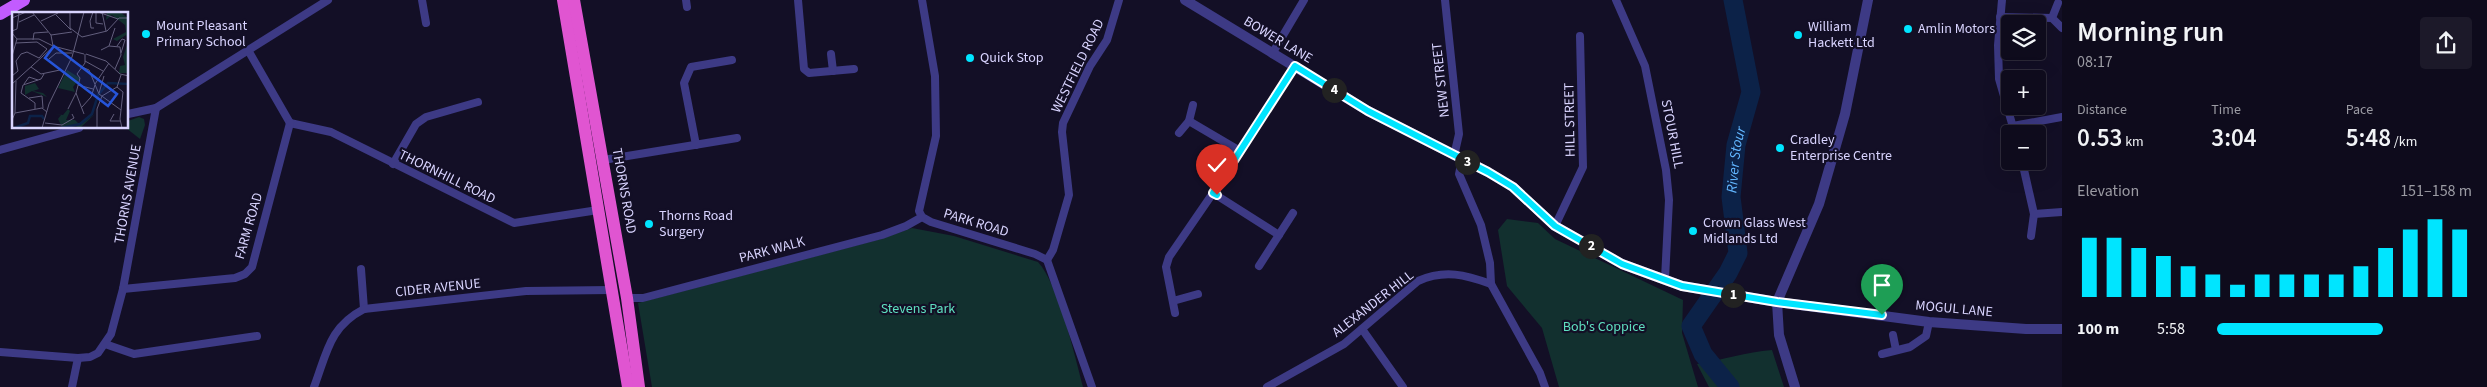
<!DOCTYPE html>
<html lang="en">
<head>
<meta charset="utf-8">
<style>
  :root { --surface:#0e0b1c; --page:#1c1929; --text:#f1f3f6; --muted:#9b9ba3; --line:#2e2b3b; --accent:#00e5ff }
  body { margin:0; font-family:"Source Sans 3",sans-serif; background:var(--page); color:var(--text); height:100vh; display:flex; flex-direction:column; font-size:19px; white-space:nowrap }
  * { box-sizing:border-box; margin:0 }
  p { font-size:16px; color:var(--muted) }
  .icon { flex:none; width:28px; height:28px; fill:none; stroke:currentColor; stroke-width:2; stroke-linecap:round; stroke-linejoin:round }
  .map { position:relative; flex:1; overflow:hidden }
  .drawer { display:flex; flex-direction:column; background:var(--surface); width:425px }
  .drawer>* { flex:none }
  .controls { position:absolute; left:2001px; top:15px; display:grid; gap:10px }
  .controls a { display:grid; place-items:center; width:45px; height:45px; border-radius:5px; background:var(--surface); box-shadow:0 5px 20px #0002,0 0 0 1px var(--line); font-size:25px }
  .pin { position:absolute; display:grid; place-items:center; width:42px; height:42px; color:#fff; margin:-51px -21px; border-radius:50% 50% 50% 0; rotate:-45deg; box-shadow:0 0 5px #0007 }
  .pin .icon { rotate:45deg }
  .km { position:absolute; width:25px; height:25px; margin:-12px; border-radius:50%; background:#222; color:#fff; font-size:14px; line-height:25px; text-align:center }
  .round { display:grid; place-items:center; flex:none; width:52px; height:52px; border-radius:5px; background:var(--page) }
  .headline { display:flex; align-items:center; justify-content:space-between; height:85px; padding:0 15px }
  h1 { font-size:28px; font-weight:600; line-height:38px }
  .stats { display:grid; grid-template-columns:repeat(3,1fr); gap:8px; height:85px; padding:5px 15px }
  .stats div { display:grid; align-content:center }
  .stats b { font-size:25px; font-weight:600 }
  .stats small { font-size:14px; font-weight:400 }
  .stats p { font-size:14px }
  .chart { height:140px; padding:10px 15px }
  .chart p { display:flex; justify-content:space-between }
  .chart svg { width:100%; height:90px; margin-top:5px; stroke:var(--accent); stroke-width:6 }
  ul { padding:0 15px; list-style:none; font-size:16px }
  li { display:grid; grid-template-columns:80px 60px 1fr; align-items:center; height:38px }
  li i { height:12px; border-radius:6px; background:var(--accent) }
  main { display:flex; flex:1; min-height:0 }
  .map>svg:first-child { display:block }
</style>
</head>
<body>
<main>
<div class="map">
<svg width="2062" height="387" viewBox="0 0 2062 387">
  <rect width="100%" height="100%" fill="#130f26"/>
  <g fill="#12302f">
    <path d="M139 117 144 119 145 125 140 139 126 128 128 121Z"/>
    <path d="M1507 219 1538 223 1555 239 1683 300 1682 333 1698 387H1559L1542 328 1507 286 1498 230Z"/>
    <path d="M912 228 954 236 1038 262C1058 283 1075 356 1083 387H652L638 303 881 239Z"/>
    <path d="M1772 350 1784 387H1709L1697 364C1723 360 1746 352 1772 350Z"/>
  </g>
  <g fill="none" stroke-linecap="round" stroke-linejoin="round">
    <path stroke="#0c2248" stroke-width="19" id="s1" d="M1730 387 1703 354 1691 326 1728 273 1738 253 1731 197 1736 145 1751 92 1733 0"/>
    <g stroke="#3d3a85" stroke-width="8">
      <path d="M422 0 426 23"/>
      <path d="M686 0 687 7"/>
      <path d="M798 0 804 69 809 73 854 69"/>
      <path d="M922 0 935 76 936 136 919 211 922 217 931 222 1035 254 1047 260 1092 387"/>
      <path d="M1445 0 1459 134 1454 156"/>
      <path d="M1616 0 1645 66 1666 170 1669 200 1665 279"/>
      <path d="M2002 0 1998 45 1999 79 2015 134"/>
      <path d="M2058 3 2052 18 2062 28"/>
      <path d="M2000 17 2052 18"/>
      <path d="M248 50 290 123"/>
      <path d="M831 54 833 71"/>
      <path d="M1272 54 1304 0"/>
      <path d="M128 114 156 108"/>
      <path d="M1189 121 1240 151"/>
      <path d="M290 123 331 132 514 223 598 210"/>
      <path d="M2013 126 2062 117"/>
      <path d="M1179 133 1189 121 1193 105"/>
      <path d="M696 145 684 83 691 67 732 60"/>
      <path d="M0 150 79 128"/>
      <path d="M603 160 737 138"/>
      <path d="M1462 160 1459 174 1481 225 1490 263 1491 284 1540 373 1545 387"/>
      <path d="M2022 161 2034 214 2031 236"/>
      <path d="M393 164 416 124 426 117 478 102"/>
      <path d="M1213 193 1279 235"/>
      <path d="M2034 214 2062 212"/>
      <path d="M1555 226 1583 167 1580 36"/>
      <path d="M1047 260 1053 250 1069 195 1062 132 1063 123 1090 66 1107 40 1119 0"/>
      <path d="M1259 266 1293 213"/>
      <path d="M361 269 364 309"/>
      <path d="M123 289 235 278 245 274 252 267 290 123"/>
      <path d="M627 298H643L882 235 906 226 922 217"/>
      <path d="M1173 301 1198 294"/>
      <path d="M1175 313 1166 267 1169 257 1213 193 1295 66"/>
      <path d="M1362 329 1403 387"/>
      <path d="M1893 335 1896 350"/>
      <path d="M105 344 134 354 257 336"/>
      <path d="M0 352 78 358 90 357 98 353 111 334 123 289 156 108 328 0"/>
      <path d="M1882 354 1910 347 1926 336 1929 322"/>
      <path d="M72 387 78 358"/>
      <path d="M314 387C327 353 329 327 364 309L526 291 611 290"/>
      <path d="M1267 387 1344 344 1418 281C1445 269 1466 275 1491 284"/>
    </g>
    <g stroke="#3d3a85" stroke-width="10">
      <path d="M1185 0 1368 111 1488 172 1513 187 1555 226 1622 264 1682 286 1777 302 1929 322 2026 329H2062"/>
      <path d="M1795 387 1779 335 1777 302 1819 204 1845 114 1868 0"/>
    </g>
    <path stroke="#c25bff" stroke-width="12" d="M0 14 24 0"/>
    <g stroke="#e055d1" stroke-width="12">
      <path d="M563 0 628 387"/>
      <path d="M574 0 627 298 639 387"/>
    </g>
  </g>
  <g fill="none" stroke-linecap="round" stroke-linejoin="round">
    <defs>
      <path id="route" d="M1217 195 1213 193 1295 66 1368 111 1488 172 1513 187 1555 226 1622 264 1682 286 1777 302 1882 315"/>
    </defs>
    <use href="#route" stroke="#fff" stroke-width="10"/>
    <use href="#route" stroke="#00e5ff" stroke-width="6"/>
  </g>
  <g fill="#00e5ff" stroke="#130f26" stroke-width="2">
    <circle cx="1908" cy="29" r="5"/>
    <circle cx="146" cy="34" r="5"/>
    <circle cx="1798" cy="35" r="5"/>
    <circle cx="970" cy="58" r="5"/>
    <circle cx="1780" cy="148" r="5"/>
    <circle cx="649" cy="224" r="5"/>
    <circle cx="1693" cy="231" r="5"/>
  </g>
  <g text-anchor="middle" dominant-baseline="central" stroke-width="4.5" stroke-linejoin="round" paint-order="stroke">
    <g font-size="14" fill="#d9d4ff" stroke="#130f26" text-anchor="start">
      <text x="156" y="26">Mount Pleasant<tspan x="156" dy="16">Primary School</tspan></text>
      <text x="1808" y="27">William<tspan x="1808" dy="16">Hackett Ltd</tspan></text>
      <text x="1918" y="29">Amlin Motors</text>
      <text x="980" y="58">Quick Stop</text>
      <text x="1790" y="140">Cradley<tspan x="1790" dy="16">Enterprise Centre</tspan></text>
      <text x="659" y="216">Thorns Road<tspan x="659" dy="16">Surgery</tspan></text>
      <text x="1703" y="223">Crown Glass West<tspan x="1703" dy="16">Midlands Ltd</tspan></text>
    </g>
    <g font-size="14" fill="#d9d4ff" stroke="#130f26">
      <text transform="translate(1278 40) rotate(31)">BOWER LANE</text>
      <text transform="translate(1078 66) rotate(-64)">WESTFIELD ROAD</text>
      <text transform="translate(1441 80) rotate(-96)">NEW STREET</text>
      <text transform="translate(1570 120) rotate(-91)">HILL STREET</text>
      <text transform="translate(1672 134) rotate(79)">STOUR HILL</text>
      <text transform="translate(447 177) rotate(26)">THORNHILL ROAD</text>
      <text transform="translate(624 191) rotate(80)">THORNS ROAD</text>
      <text transform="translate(128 194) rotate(-80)">THORNS AVENUE</text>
      <text transform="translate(976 223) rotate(17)">PARK ROAD</text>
      <text transform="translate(249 226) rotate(-74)">FARM ROAD</text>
      <text transform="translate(772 250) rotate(-15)">PARK WALK</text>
      <text transform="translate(438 288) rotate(-6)">CIDER AVENUE</text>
      <text transform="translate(1373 304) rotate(-38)">ALEXANDER HILL</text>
      <text transform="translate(1954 309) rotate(5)">MOGUL LANE</text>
    </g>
    <g font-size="14" fill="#5fe0c0" stroke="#130f26">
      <text x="918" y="309">Stevens Park</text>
      <text x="1604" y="327">Bob's Coppice</text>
    </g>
    <g font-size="15" font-style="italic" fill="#62b6ff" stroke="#130f26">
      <text stroke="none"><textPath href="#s1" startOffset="254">River Stour</textPath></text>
    </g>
  </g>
  <g transform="translate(12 12)">
    <rect width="116" height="116" fill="#130f26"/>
    <path d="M88 0H108L116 6V61H107L108 54 113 53 111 45 116 30 114 23 105 29 101 27 114 20 113 13 100 3 94 8 95 1ZM55 58 68 66 61 75 63 80 46 76ZM23 71 27 77 21 79 31 81 35 85 20 79 13 83V74ZM56 97 58 99 54 108H63L68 113 83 102 68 116 61 113 50 116 55 113 50 115 46 107 49 103 42 102 51 103Z" fill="#12302f"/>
    <path fill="none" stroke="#0c2248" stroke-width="2.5" d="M2 116 16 111 18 104H30L32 107M49 116 68 112 80 102 86 83 96 71 117 72"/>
    <path fill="none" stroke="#625e7d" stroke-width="1" d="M20 0 39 23 41 34M81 0 78 9 79 16H82M84 0V11L91 12M86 0 106 7M90 0 94 19M58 1V16L70 25 95 19 107 6H117M44 3 59 18M0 6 14 0M29 9 46 1M7 10 22 3M0 19 5 17 7 1M0 21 5 27H27L41 34M39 23 60 20M21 28 22 21 36 20M41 34 72 42M97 34 103 16M105 34 110 27 113 28 109 41M89 38 97 34 108 35 109 43 103 57M74 42 94 49 108 62 117 64M0 44 5 27M37 47 44 41H60M73 49 91 59M19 55 29 62 48 58M70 55 77 58 87 82 109 98M109 63 105 75 111 80 108 107 110 116M0 64 6 59 4 49 9 42 15 40 27 46 35 37 25 30 4 31M0 72 41 35M12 72 17 65 26 68M83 72 97 51M66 73 81 77M9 81 11 73 29 67 32 62M9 81 23 91V97M64 81 72 102M87 81 92 64M90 84 105 75M17 86 30 84 31 96M70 95 79 85 83 73M56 97 64 81 68 66 65 62 73 51V42M3 101 30 96 35 100M102 102 98 109H108M0 108 3 101 4 69M33 111 50 113 62 106 60 102M30 116 37 92 60 45 72 0M85 116V97L90 84"/>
    <path fill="#2655da" fill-opacity="0.15" stroke="#2655da" stroke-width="2.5" d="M42 34 105 82 96 94 33 46Z"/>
    <rect width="116" height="116" fill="none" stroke="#d9d4ff" stroke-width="2.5"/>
  </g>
</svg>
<div class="controls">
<a><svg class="icon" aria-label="layers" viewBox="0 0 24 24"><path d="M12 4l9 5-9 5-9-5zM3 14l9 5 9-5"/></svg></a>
<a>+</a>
<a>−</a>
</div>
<div class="pin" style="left:1882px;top:315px;background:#1e9e55"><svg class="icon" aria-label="arrive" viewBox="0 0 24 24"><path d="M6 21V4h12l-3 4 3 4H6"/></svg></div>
<div class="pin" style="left:1217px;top:195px;background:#d93025"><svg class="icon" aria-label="check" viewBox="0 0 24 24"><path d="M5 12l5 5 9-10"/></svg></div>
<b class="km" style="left:1733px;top:295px">1</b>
<b class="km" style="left:1591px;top:246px">2</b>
<b class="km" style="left:1467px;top:162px">3</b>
<b class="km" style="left:1334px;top:90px">4</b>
</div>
<section class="drawer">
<div class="headline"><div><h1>Morning run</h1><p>08:17</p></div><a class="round"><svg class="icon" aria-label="share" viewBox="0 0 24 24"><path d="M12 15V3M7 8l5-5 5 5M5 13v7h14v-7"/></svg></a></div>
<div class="stats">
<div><p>Distance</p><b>0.53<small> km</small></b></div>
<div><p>Time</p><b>3:04</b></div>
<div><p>Pace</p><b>5:48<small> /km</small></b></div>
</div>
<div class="chart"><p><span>Elevation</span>151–158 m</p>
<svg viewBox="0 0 160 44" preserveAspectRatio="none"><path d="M5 44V15M15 44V15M25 44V20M35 44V24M45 44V29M55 44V33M65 44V38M75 44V33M85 44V33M95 44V33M105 44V33M115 44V29M125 44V20M135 44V11M145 44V6M155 44V11"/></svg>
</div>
<ul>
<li><b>100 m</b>5:58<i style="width:65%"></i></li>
</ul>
</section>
</main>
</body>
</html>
